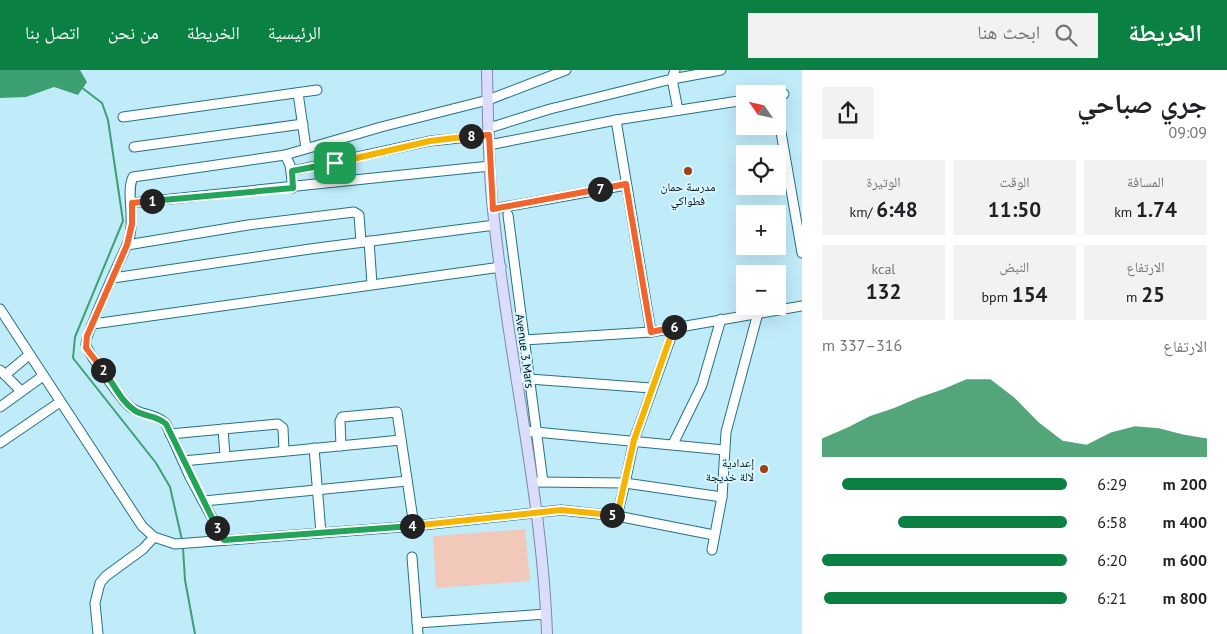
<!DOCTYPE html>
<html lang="ar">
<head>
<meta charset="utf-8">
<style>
  :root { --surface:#fff; --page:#f2f2f2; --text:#202124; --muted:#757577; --accent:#0b8043 }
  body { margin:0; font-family:"PT Sans","Noto Naskh Arabic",sans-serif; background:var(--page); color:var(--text); direction:rtl; height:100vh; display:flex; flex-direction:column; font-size:19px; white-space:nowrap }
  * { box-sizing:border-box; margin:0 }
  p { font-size:16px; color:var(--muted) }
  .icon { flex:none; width:28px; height:28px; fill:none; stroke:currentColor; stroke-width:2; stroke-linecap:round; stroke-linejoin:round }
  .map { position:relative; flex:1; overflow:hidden; direction:ltr }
  .panel { display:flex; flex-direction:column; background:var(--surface); width:425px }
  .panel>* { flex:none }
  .needle { width:32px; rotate:304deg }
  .tools { position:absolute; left:736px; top:15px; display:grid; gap:10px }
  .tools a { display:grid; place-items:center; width:50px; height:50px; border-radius:0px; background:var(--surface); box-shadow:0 5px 20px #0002; font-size:25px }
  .pin { position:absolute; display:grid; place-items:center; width:42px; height:42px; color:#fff; margin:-21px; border-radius:10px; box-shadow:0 2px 8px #0006 }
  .km { position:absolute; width:25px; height:25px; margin:-12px; border-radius:50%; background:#222; color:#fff; font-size:14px; line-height:25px; text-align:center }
  .round { display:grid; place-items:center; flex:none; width:52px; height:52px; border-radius:0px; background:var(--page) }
  .overview { display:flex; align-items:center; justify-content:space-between; height:85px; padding:0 20px }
  h1 { font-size:28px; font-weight:800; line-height:38px }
  .figures { display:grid; grid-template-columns:repeat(3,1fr); gap:8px; height:85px; padding:5px 20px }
  .figures div { display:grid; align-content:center; border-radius:0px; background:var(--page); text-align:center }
  .figures b { font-size:21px; font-weight:800 }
  .figures small { font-size:14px; font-weight:400 }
  .figures p { font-size:14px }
  .chart { height:140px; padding:10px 20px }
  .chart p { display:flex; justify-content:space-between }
  .chart svg { width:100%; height:90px; margin-top:5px; fill:var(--accent); opacity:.7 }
  ul { padding:0 20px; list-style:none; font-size:16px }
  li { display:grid; grid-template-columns:80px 60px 1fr; align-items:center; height:38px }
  li i { height:12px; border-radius:6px; background:var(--accent) }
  header { display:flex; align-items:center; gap:30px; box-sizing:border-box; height:70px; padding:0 25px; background:var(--accent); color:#fff }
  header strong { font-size:24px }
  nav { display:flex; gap:28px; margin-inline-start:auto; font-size:18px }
  .search { width:350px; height:45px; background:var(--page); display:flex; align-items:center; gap:12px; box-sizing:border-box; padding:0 18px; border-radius:0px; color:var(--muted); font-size:19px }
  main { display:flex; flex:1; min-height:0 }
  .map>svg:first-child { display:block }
</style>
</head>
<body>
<header>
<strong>الخريطة</strong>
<div class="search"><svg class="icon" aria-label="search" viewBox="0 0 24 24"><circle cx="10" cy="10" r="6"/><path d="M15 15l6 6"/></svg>ابحث هنا</div>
<nav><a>الرئيسية</a><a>الخريطة</a><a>من نحن</a><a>اتصل بنا</a></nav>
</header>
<main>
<section class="panel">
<div class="overview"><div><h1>جري صباحي</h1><p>09:09</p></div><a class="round"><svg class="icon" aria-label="share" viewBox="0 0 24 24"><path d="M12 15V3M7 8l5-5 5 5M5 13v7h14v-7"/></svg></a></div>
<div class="figures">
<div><p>المسافة</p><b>1.74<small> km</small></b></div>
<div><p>الوقت</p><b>11:50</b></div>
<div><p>الوتيرة</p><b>6:48<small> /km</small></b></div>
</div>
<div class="figures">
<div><p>الارتفاع</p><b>25<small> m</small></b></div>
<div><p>النبض</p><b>154<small> bpm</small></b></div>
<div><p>kcal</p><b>132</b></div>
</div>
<div class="chart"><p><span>الارتفاع</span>316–337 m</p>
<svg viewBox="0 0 160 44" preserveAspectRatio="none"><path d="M0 44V35L10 30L20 24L30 20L40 15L50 11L60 6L70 6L80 15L90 27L100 36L110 38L120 32L130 29L140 30L150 33L160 35V44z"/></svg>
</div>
<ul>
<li><b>200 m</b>6:29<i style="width:92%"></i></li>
<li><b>400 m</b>6:58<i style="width:69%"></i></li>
<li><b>600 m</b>6:20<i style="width:100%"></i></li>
<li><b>800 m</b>6:21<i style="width:99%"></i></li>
</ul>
</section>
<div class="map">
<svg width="802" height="564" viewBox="0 0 802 564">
  <rect width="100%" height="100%" fill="#c0ebf9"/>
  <path fill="#f2c8ba" d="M525 459 530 511 436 518 433 466Z"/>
  <path fill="#3da072" d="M0 0H80L87 12 78 25 54 17 26 27 0 28Z"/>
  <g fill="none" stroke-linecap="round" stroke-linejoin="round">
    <g stroke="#3da072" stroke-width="2">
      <path d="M81 17 102 33 108 50 123 151 75 267 73 288 156 393 170 417 182 470"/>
      <path d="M183 478 185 510 195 564"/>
    </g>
    <defs>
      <g id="minor">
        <path d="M675 0 672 9 721 0"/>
        <path d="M298 23 306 78"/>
        <path d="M778 25 784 24"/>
        <path d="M778 45 802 183"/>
        <path d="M123 47 317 20"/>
        <path d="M616 50 651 262"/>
        <path d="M489 58 550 39 672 9 678 40"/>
        <path d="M489 75 616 50 745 30"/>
        <path d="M134 77 303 54"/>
        <path d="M285 85 290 95 293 118"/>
        <path d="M292 101 430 71 489 65"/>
        <path d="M132 133 490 96"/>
        <path d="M493 139 626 115"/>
        <path d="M508 145 543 412"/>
        <path d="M369 171 372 214"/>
        <path d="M127 175 248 155 354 142 359 145 361 172"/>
        <path d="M113 208 310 179 495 155"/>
        <path d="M0 239 142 456 154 467 175 474 414 456 561 440 617 446 714 465"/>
        <path d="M93 254 501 197"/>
        <path d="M675 256 634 370 625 413 722 427"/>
        <path d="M524 270 651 262 802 236"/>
        <path d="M0 300 21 321"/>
        <path d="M5 305 29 285"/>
        <path d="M516 308 651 318"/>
        <path d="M0 337 43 306"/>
        <path d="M223 359 225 386"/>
        <path d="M525 361 724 380"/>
        <path d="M170 364 278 354 283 358 284 381"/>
        <path d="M0 373 60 332"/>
        <path d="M673 374 702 315 721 249"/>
        <path d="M341 376 340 351 342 347 397 342 414 456"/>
        <path d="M314 378 321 463"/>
        <path d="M183 391 401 370"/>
        <path d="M538 412 625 413 617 446"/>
        <path d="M204 431 407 411"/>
        <path d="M224 470 190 407 166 354C156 343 140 346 129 336 122 330 86 281 86 274 85 266 121 188 127 175 137 152 125 123 133 107L285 85 381 57 488 30 566 0"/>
        <path d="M712 480 722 427 726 362 758 243"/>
        <path d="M412 487 418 564"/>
        <path d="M417 553 546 544"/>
        <path d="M98 564 95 533 100 513 106 506 143 479 154 467"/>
      </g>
      <path id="major" d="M487 0C488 46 488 94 493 140 507 281 542 422 547 564"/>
    </defs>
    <use href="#minor" stroke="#237288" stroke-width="11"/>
    <use href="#major" stroke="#7e89ac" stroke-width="12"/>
    <use href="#minor" stroke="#fff" stroke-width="9"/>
    <use href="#major" stroke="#daddfc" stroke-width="10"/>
  </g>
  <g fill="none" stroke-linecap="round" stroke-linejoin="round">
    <defs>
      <path id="split-1" d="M152 131 293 118 292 101 335 93"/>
      <path id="split-2" d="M103 300 86 278 87 266 127 175 132 154V133L152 131"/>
      <path id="split-3" d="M103 300C114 314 120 330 134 340 144 347 157 345 166 354L217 458"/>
      <path id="split-4" d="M217 458 224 470 412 456"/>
      <path id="split-5" d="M412 456 561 440 612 445"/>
      <path id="split-6" d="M612 445 617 446 634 370 674 257"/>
      <path id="split-7" d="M600 119 626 114 651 262 674 257"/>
      <path id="split-8" d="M471 66 489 65 493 139 600 119"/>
      <path id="split-9" d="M335 93 430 71 471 66"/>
    </defs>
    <use href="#split-1" stroke="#fff" stroke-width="10"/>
    <use href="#split-2" stroke="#fff" stroke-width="10"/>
    <use href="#split-3" stroke="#fff" stroke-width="10"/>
    <use href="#split-4" stroke="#fff" stroke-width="10"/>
    <use href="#split-5" stroke="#fff" stroke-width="10"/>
    <use href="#split-6" stroke="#fff" stroke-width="10"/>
    <use href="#split-7" stroke="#fff" stroke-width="10"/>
    <use href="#split-8" stroke="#fff" stroke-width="10"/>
    <use href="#split-9" stroke="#fff" stroke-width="10"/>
    <use href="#split-1" stroke="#22a559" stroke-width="6"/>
    <use href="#split-2" stroke="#f0652b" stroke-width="6"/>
    <use href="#split-3" stroke="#22a559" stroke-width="6"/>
    <use href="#split-4" stroke="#22a559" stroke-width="6"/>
    <use href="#split-5" stroke="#f5b400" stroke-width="6"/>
    <use href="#split-6" stroke="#f5b400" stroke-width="6"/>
    <use href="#split-7" stroke="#f0652b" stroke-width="6"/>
    <use href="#split-8" stroke="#f0652b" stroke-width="6"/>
    <use href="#split-9" stroke="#f5b400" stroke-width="6"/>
  </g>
  <g fill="#a43e14" stroke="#d9f5ff" stroke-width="2">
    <circle cx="688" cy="101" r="5"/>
    <circle cx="764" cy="399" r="5"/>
  </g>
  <g text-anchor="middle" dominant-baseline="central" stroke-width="4" stroke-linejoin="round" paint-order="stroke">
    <g font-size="12" fill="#00151b" stroke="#d9f5ff">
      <text x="688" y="116">مدرسة حمان<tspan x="688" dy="14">فطواكي</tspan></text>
      <text x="754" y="392" text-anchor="end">إعدادية<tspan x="754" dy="14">لالة خديجة</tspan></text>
    </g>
    <g font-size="12" fill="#00151b" stroke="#d9f5ff">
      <text transform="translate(525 281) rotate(82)">Avenue 3 Mars</text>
    </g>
  </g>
</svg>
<div class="tools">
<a><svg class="needle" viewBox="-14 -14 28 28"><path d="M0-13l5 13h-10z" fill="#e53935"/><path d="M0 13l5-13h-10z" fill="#757577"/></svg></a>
<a><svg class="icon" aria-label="locate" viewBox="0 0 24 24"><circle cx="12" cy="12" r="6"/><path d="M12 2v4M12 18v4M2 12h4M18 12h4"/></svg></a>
<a>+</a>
<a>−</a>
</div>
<div class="pin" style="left:335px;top:93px;background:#1e9e55"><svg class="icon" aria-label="arrive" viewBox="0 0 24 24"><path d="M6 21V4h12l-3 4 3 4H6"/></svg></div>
<b class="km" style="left:152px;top:131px">1</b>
<b class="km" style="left:103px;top:300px">2</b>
<b class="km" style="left:217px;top:458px">3</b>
<b class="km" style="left:412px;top:456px">4</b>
<b class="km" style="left:612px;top:445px">5</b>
<b class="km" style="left:674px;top:257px">6</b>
<b class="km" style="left:600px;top:119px">7</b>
<b class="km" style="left:471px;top:66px">8</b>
</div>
</main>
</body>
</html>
